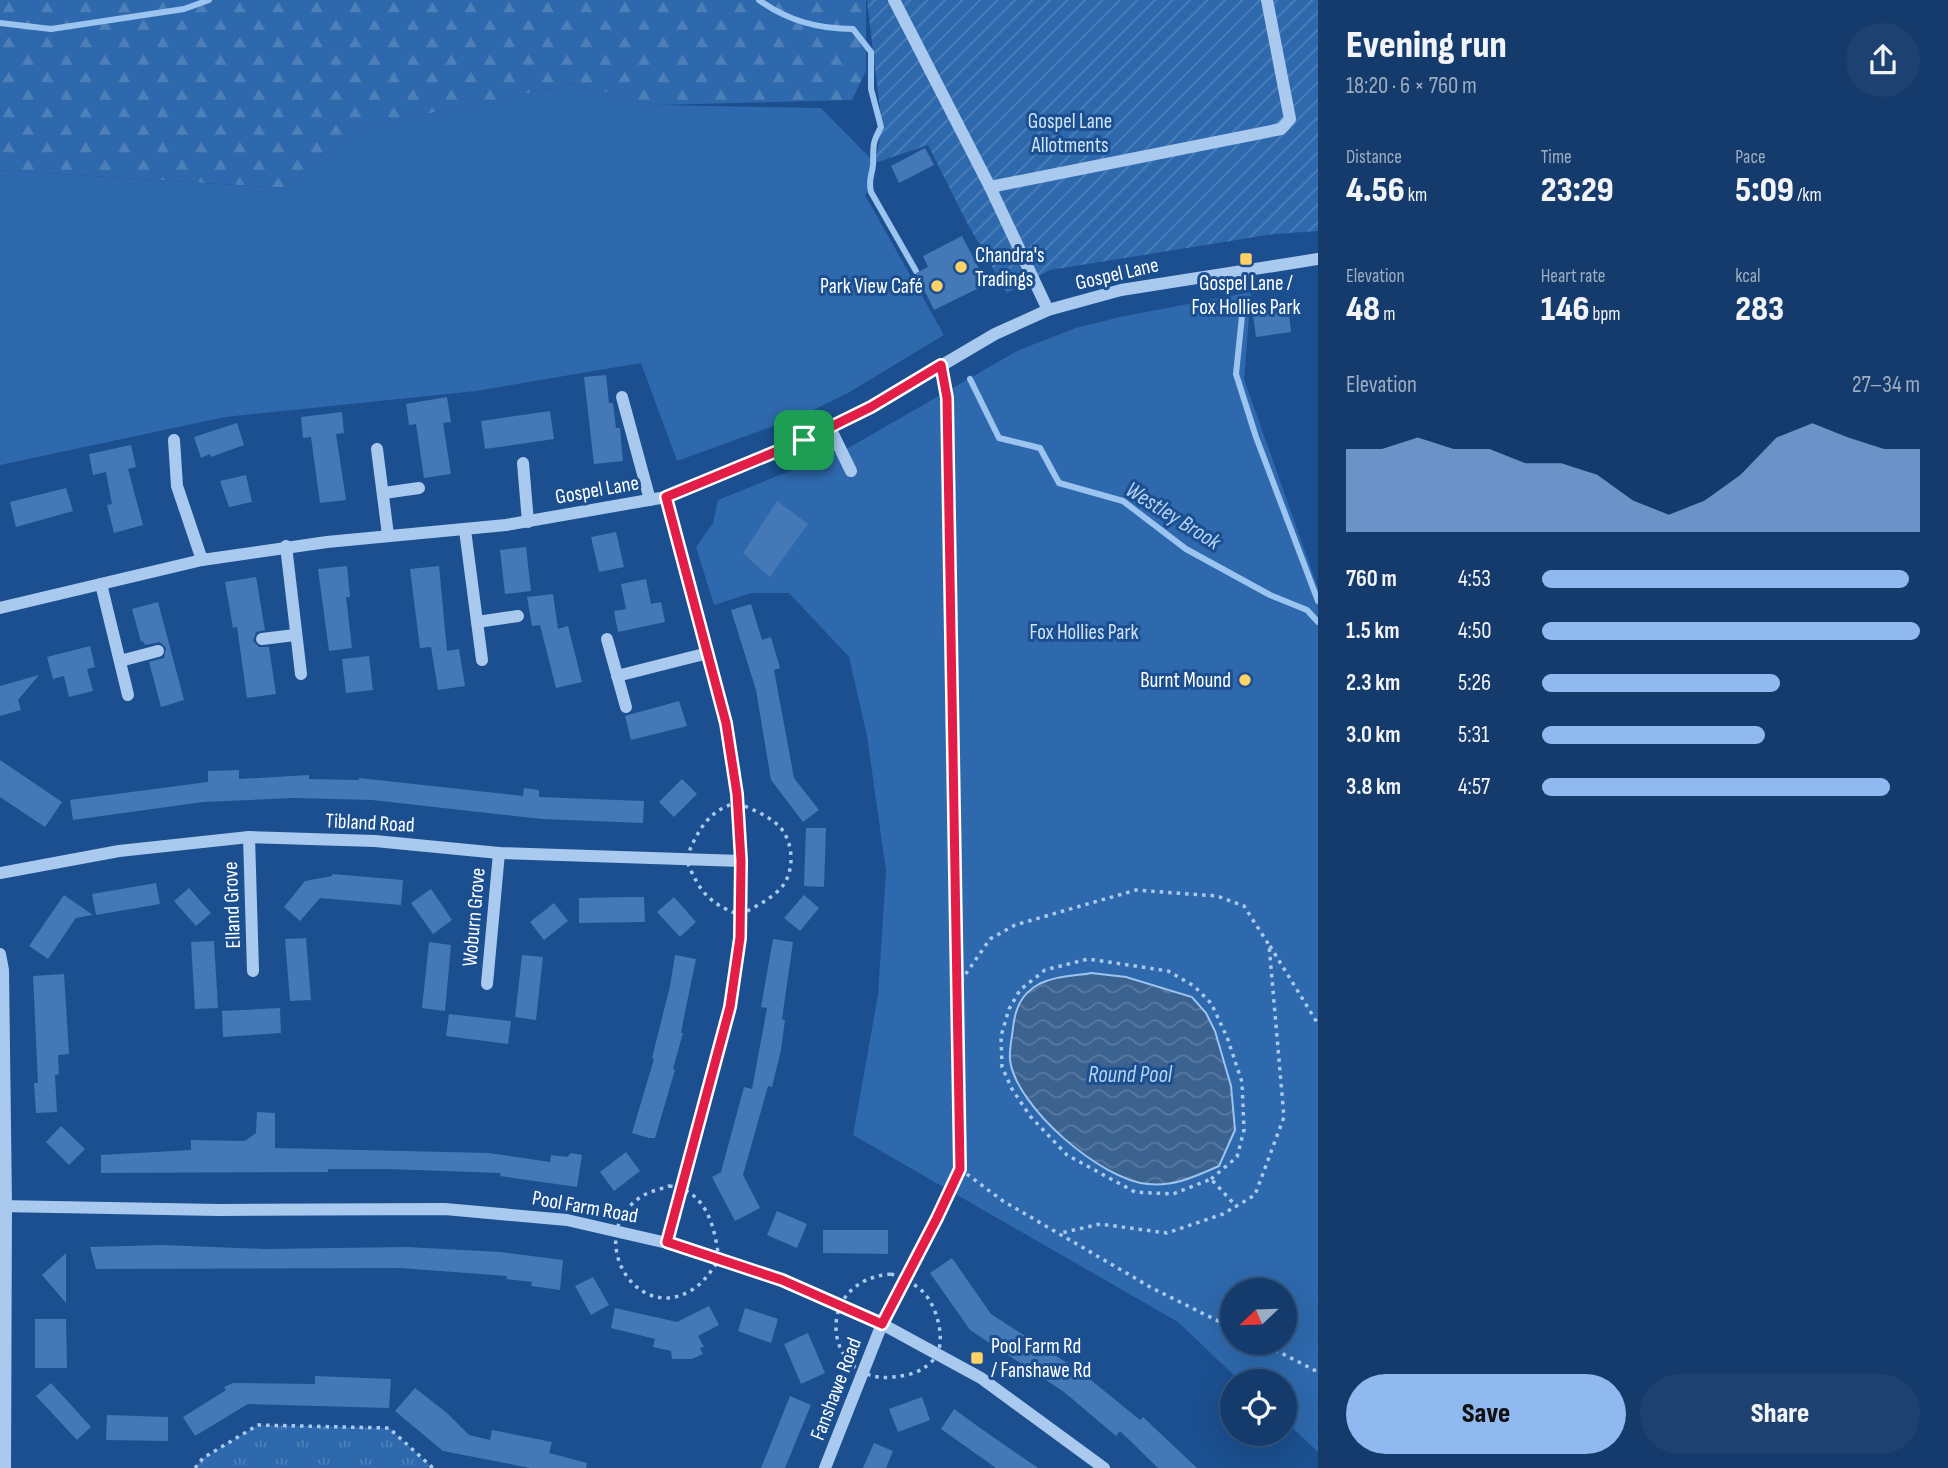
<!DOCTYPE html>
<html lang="en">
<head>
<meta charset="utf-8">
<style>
  :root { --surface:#143b6b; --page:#1d4271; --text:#f1f3f6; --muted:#9dadc1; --line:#33557e; --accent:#90b9f0 }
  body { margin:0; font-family:"Sofia Sans Condensed",sans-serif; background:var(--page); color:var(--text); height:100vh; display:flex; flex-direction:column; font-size:26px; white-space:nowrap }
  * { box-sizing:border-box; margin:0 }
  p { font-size:23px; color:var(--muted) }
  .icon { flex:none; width:38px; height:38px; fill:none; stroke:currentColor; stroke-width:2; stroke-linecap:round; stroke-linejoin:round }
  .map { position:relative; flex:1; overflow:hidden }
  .side { display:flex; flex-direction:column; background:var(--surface); width:630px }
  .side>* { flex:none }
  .needle { width:46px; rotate:247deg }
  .buttons { position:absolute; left:1220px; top:1278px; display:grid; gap:14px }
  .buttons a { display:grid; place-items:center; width:77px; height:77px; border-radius:50%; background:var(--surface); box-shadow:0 7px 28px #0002,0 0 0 2px var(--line); font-size:35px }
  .pin { position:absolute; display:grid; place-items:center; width:60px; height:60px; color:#fff; margin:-30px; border-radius:14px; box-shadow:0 4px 10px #0006 }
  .round { display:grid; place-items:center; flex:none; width:74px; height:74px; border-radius:37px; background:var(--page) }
  .headline { display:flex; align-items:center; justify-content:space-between; height:119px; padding:0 28px }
  h1 { font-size:38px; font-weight:800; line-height:52px }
  .stats { display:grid; grid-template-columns:repeat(3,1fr); gap:10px; height:119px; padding:7px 28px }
  .stats div { display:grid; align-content:center }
  .stats b { font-size:35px; font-weight:800 }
  .stats small { font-size:19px; font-weight:400 }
  .stats p { font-size:19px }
  .chart { height:196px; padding:14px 28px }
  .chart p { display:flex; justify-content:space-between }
  .chart svg { width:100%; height:126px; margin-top:7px; fill:var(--accent); opacity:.7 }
  .cta { display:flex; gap:14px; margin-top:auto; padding:14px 28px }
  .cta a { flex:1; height:80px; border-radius:42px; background:var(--accent); color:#111; font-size:28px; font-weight:800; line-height:80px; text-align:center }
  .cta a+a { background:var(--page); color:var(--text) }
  ul { padding:0 28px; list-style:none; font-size:23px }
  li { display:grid; grid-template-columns:112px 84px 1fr; align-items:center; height:52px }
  li i { height:18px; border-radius:9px; background:var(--accent) }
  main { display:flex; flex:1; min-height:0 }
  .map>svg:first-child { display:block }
</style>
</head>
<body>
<main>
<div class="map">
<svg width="1318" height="1468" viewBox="0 0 1318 1468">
  <defs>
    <pattern id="grass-tufts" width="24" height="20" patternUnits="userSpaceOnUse" patternTransform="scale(1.75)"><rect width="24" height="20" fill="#2e69ad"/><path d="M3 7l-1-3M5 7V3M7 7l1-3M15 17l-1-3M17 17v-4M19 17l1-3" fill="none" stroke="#4d80b9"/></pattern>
    <pattern id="forest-firs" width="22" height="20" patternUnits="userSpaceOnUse" patternTransform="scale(1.75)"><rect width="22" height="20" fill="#2e69ad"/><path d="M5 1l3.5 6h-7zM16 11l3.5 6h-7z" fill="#4d80b9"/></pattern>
    <pattern id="garden-furrows" width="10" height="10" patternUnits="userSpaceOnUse" patternTransform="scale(1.75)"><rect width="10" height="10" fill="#2e69ad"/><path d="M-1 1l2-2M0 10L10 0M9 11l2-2" fill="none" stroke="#4d80b9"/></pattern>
    <pattern id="water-waves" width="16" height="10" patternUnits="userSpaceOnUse" patternTransform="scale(1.75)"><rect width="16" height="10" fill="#3c6290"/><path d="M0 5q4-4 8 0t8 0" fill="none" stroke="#597aa1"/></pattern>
  </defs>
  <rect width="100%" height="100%" fill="#1b4f8f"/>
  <path fill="url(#grass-tufts)" d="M258 1425 389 1428 433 1468H195L203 1458Z"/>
  <path fill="url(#forest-firs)" d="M0 0H866V71L852 100 656 105 573 84 353 129 284 188 0 170Z"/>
  <g fill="#2e69ad" fill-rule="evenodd">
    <path d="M573 84 656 105 821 108 875 163 871 187 865 195 944 335 848 393 799 417 677 461 641 363 476 391 225 417 0 465V170L284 188 353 129Z"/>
    <path d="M1251 292 1244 379 1318 588V1452L1285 1421 1284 1381H1240L1178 1322 853 1135 878 995 886 871 867 736 849 657 789 593H751L714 605 696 547 713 523 718 500 850 447 1019 350 1076 328 1120 317ZM1232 1290H1284V1342H1232Z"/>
  </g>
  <path fill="url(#garden-furrows)" d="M867 0H1318V231L1274 234 1050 270 1007 293 966 221 928 145 875 163 882 126Z"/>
  <path fill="url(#water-waves)" stroke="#9cc4f0" stroke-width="2" d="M1091 973 1126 977 1192 997 1206 1013 1215 1031 1231 1086 1235 1130 1219 1166C1196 1176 1174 1187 1148 1184 1101 1180 1016 1107 1010 1060 1009 1050 1012 1038 1013 1028 1015 1009 1021 994 1039 984 1055 976 1073 976 1091 973Z"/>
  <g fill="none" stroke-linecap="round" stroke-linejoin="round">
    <g stroke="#9cc4f0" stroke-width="6">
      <path d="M759 0C788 21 818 29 853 29L871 52V89L881 127C871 146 874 145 873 165 872 176 868 179 871 192L916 271"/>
      <path d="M0 23 51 29 184 9 209 0"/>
      <path d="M1242 316 1236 374 1256 437 1318 601"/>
      <path d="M970 379 999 438 1040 448 1059 483 1123 501 1186 549 1270 595 1307 610 1318 622"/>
    </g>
  </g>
  <g fill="#4478b7">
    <path d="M925 148 934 165 899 183 891 166Z"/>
    <path d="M962 236 987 284 934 310 916 273 928 267 923 256Z"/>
    <path d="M1288 303 1291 332 1256 337 1252 308Z"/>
    <path d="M606 375 609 403H613L616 428H620L623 461 594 464 584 377Z"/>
    <path d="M447 397 451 422 443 423 451 474 424 478 416 424 409 425 406 404Z"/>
    <path d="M550 411 554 439 485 449 481 421Z"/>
    <path d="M342 412 344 433 336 434 346 500 320 503 311 437 303 438 301 417Z"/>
    <path d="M237 423 244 445 211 457 210 454 201 458 194 437Z"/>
    <path d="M131 445 136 467 128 469 143 525 114 533 107 505 112 504 106 472 93 475 89 454Z"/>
    <path d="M246 475 252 502 229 507 220 481Z"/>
    <path d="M66 488 73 511 16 527 10 502Z"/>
    <path d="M777 501 808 524 770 577 743 553Z"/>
    <path d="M616 532 624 567 599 572 591 537Z"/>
    <path d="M526 547 531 591 505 594 500 550Z"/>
    <path d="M347 566 350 597H346L352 648 329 651 318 569Z"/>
    <path d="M439 566 447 651 459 649 465 686 438 690 431 647 420 648 410 569Z"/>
    <path d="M256 577 265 630 256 632 253 641 259 647H269L276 694 247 698 237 627 233 628 225 582Z"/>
    <path d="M646 579 651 604 661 602 665 622 618 632 614 611 626 609 621 584Z"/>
    <path d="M553 594 558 629 568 626 582 682 556 688 540 625 532 626 527 597Z"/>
    <path d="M158 602 184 700 161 707 149 662 164 658 166 648 160 642 145 645 143 641 141 642 132 609Z"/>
    <path d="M751 604 762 640 771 637 780 668 774 670 794 778 819 810 803 822 771 780 756 690 731 610Z"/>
    <path d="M90 646 95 667 87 669 93 691 69 697 64 676 53 679 47 657Z"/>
    <path d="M369 656 373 690 346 693 342 659Z"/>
    <path d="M39 675 18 700 21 710 0 716V686Z"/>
    <path d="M679 701 687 726 631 740 625 716Z"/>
    <path d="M0 760 62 802 45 827 0 797Z"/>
    <path d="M239 770V779L309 775V779L359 780V778L523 796 524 788 539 790V797L644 801 643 823 542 819 372 800 293 798 203 802 73 820 70 800 208 782V771Z"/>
    <path d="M682 779 697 794 674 817 659 802Z"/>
    <path d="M806 828H826L824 887 804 886Z"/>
    <path d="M332 874 403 880 401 905 320 898 300 921 284 907 305 881 332 876Z"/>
    <path d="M156 883 160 904 96 915 92 894Z"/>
    <path d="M189 888 211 913 196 926 174 901Z"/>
    <path d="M431 889 452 920 433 934 411 903Z"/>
    <path d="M64 895 93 915 76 918 48 959 29 946Z"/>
    <path d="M804 895 819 908 800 931 784 918Z"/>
    <path d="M628 897H644L645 922 579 923V898Z"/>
    <path d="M674 897 696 922 680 937 657 912Z"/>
    <path d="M554 903 568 921 544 940 530 922Z"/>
    <path d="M306 938 311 1000 290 1001 285 939Z"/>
    <path d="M773 939 793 942 782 1019 785 1020 781 1050 772 1087 768 1086 743 1175 760 1208 735 1221 712 1177 721 1172 744 1087 752 1089 767 1008 761 1007Z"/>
    <path d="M214 941 218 1008 195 1009 191 942Z"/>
    <path d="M429 942 451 945 445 1011 422 1008Z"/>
    <path d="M522 955 543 957 536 1020 515 1017Z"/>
    <path d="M675 955 696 959 685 1012 681 1033H683L673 1069 675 1070 655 1138H649L632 1133 654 1059 652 1058 670 986Z"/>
    <path d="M64 974 69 1054 58 1055 59 1074 55 1075 57 1112 36 1113 34 1083H38L33 976Z"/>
    <path d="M280 1008 281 1033 223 1037 222 1011Z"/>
    <path d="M449 1014 511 1021 508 1044 446 1036Z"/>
    <path d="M257 1112 275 1113V1148L489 1153 550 1162 551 1155 567 1157 571 1153 582 1155 577 1187 500 1176 501 1173 388 1169H328V1172L101 1173V1155L191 1150V1140L245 1141 256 1133Z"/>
    <path d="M61 1126 85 1149 69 1165 46 1142Z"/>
    <path d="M626 1152 640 1171 614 1191 600 1172Z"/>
    <path d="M777 1211 807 1224 797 1248 767 1235Z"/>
    <path d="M823 1230H888V1254L823 1253Z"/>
    <path d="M163 1245 264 1249 407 1247 501 1252 563 1260 560 1290 531 1286 532 1282 506 1279 507 1276 400 1268 96 1269 90 1247Z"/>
    <path d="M66 1253V1303L42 1275Z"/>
    <path d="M952 1258 991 1314 1081 1372 1140 1420 1143 1417 1197 1468H1158L1120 1431 1116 1436 1064 1392 970 1330 930 1273Z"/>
    <path d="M593 1277 609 1305 591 1315 575 1286Z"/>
    <path d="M709 1306 719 1325 698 1336 704 1347 700 1348 703 1354 692 1359H672L671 1351 653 1347 655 1339 611 1328 615 1308 677 1322Z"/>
    <path d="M745 1308 778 1319 771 1343 738 1331Z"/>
    <path d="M35 1319H66L67 1368H35Z"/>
    <path d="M808 1333 825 1373 801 1384 784 1344Z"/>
    <path d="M315 1376 391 1379 389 1408 248 1404 195 1436 183 1417 226 1390 224 1387 233 1383 315 1384Z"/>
    <path d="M51 1383 91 1427 77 1440 36 1396Z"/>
    <path d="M415 1388 447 1413 469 1435 490 1440 492 1430 552 1442 549 1453 587 1463 586 1468H530L443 1451 395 1411Z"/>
    <path d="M790 1396 811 1405 796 1441 785 1468H761Z"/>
    <path d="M922 1397 930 1420 898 1432 889 1409Z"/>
    <path d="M954 1409 983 1430 1038 1468H996L941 1429Z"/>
    <path d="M107 1415 168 1417V1441L106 1440Z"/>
    <path d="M874 1443 893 1451 886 1468H863Z"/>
  </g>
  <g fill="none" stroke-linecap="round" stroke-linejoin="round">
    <g stroke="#a9c9ee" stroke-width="3.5" stroke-dasharray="3.5 5" stroke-linecap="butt">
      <path d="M737 803C752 809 769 816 780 827 794 843 795 872 781 888 770 900 754 907 740 915 708 903 699 891 686 859 696 834 708 809 737 803Z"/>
      <path d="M1270 946 1318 1024"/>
      <path d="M956 988 990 939 1015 925 1136 890 1217 896 1244 906 1269 945 1284 1117 1255 1195 1223 1214 1167 1233 1100 1224 1061 1233"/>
      <path d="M960 1169 1003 1201 1152 1288 1232 1328"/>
      <path d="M1211 1179 1237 1157 1244 1130 1242 1082 1227 1037 1211 1003 1194 986 1168 971 1088 959 1045 970 1020 990 1009 1009 1001 1036 1002 1067 1012 1089 1030 1116 1067 1155 1135 1192 1173 1194 1211 1179 1237 1207"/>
      <path d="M669 1186C707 1190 715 1228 719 1260 711 1271 703 1284 690 1291 633 1324 582 1231 644 1195 651 1191 661 1189 669 1186Z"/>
      <path d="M891 1274C900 1277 911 1282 919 1288 935 1301 945 1333 938 1353 937 1358 929 1364 924 1368 915 1374 903 1376 893 1377 825 1385 810 1281 891 1274Z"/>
      <path d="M889 1309 937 1218 960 1169 947 398 944 382"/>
      <path d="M1260 1342 1318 1372"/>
      <path d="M195 1468 203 1458 258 1425 389 1428 433 1468"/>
    </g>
    <g stroke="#a9c9ee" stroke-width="12">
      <path d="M894 0 990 187 1048 310"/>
      <path d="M990 187 1281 129 1290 119 1267 0"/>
      <path d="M622 397 650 500"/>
      <path d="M830 428 851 471"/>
      <path d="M174 440 177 486 202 560"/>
      <path d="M377 449 388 535"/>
      <path d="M523 463 528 522"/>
      <path d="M384 493 419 488"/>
      <path d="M666 497 726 723 737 794 741 861 740 938 730 1007 667 1243"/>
      <path d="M465 530 482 660"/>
      <path d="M286 546 301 674"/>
      <path d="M101 584 128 695"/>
      <path d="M0 608 202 560 327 542 506 525 666 497 804 440 871 407 995 334 1048 310 1121 290 1318 259"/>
      <path d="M477 622 518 616"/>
      <path d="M262 639 295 635"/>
      <path d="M607 639 626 707"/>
      <path d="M120 661 158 651"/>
      <path d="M617 676 708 653"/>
      <path d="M249 837 253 971"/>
      <path d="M0 873 119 851 249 837 375 841 499 853 741 861"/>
      <path d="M0 954 3 970 6 1205 5 1468"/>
      <path d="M487 984 499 853"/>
      <path d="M0 1206 219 1210 445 1209 567 1220 667 1243 782 1280 882 1324 981 1378 1104 1468"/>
      <path d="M825 1468 882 1324"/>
    </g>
  </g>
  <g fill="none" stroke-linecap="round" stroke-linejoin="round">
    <defs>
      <path id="route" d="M941 365 947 398 960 1169 937 1218 882 1324 782 1280 667 1242 730 1007 740 938 741 861 737 794 726 723 666 497 804 440 871 407Z"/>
    </defs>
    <use href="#route" stroke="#fff" stroke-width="14"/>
    <use href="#route" stroke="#e11d48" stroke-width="9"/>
  </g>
  <g fill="#ffd166" stroke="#1b4f8f" stroke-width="2.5">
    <rect x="1239" y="252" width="14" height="14" rx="3.5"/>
    <circle cx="961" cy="267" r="7"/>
    <circle cx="937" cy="286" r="7"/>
    <circle cx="1245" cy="680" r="7"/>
    <rect x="970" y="1351" width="14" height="14" rx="3.5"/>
  </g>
  <g text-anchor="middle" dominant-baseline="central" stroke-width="6" stroke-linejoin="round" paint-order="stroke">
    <g font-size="21" fill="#cfe3fa" stroke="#1b4f8f">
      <text x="1070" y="121">Gospel Lane<tspan x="1070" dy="24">Allotments</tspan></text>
      <text x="1084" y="632">Fox Hollies Park</text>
    </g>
    <g font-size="21" fill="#fff" stroke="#1b4f8f" text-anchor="start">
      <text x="975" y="255">Chandra's<tspan x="975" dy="24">Tradings</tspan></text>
      <text x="1246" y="283" text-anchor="middle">Gospel Lane /<tspan x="1246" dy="24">Fox Hollies Park</tspan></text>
      <text x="923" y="286" text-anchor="end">Park View Café</text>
      <text x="1231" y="680" text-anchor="end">Burnt Mound</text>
      <text x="991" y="1346">Pool Farm Rd<tspan x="991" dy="24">/ Fanshawe Rd</tspan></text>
    </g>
    <g font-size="21" fill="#fff" stroke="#1b4f8f">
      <text transform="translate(1117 274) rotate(-13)">Gospel Lane</text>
      <text transform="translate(597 490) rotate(-10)">Gospel Lane</text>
      <text transform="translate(370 823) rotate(3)">Tibland Road</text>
      <text transform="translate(232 905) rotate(-92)">Elland Grove</text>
      <text transform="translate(474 917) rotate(-85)">Woburn Grove</text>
      <text transform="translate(585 1207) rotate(10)">Pool Farm Road</text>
      <text transform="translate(836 1389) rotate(-69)">Fanshawe Road</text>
    </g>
    <g font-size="23" font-style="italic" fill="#b5d3f5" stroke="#1b4f8f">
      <text transform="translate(1173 516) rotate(32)">Westley Brook</text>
      <text x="1130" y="1075">Round Pool</text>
    </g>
  </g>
</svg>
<div class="buttons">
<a><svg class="needle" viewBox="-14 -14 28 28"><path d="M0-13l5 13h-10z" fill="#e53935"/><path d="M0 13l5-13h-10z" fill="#9dadc1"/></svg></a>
<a><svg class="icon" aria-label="locate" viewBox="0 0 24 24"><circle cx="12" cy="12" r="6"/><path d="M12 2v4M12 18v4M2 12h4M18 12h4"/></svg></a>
</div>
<div class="pin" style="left:804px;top:440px;background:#1e9e55"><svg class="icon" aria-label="arrive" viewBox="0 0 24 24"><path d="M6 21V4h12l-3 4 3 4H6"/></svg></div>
</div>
<section class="side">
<div class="headline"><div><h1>Evening run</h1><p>18:20 · 6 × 760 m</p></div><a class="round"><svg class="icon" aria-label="share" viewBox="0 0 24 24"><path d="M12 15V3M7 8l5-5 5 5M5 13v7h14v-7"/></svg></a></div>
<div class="stats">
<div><p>Distance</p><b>4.56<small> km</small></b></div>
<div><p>Time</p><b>23:29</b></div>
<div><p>Pace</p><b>5:09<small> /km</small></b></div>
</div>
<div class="stats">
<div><p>Elevation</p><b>48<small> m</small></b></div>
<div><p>Heart rate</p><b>146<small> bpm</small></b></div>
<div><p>kcal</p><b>283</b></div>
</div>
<div class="chart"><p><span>Elevation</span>27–34 m</p>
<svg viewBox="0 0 160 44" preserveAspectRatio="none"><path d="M0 44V15L10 15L20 11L30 15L40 15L50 20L60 20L70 24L80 33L90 38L100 33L110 24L120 11L130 6L140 11L150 15L160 15V44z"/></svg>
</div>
<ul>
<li><b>760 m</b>4:53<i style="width:97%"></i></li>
<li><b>1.5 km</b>4:50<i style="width:100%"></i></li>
<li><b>2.3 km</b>5:26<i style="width:63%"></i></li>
<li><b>3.0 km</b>5:31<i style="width:59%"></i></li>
<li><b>3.8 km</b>4:57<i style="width:92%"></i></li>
</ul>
<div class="cta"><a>Save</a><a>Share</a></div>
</section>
</main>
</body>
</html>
